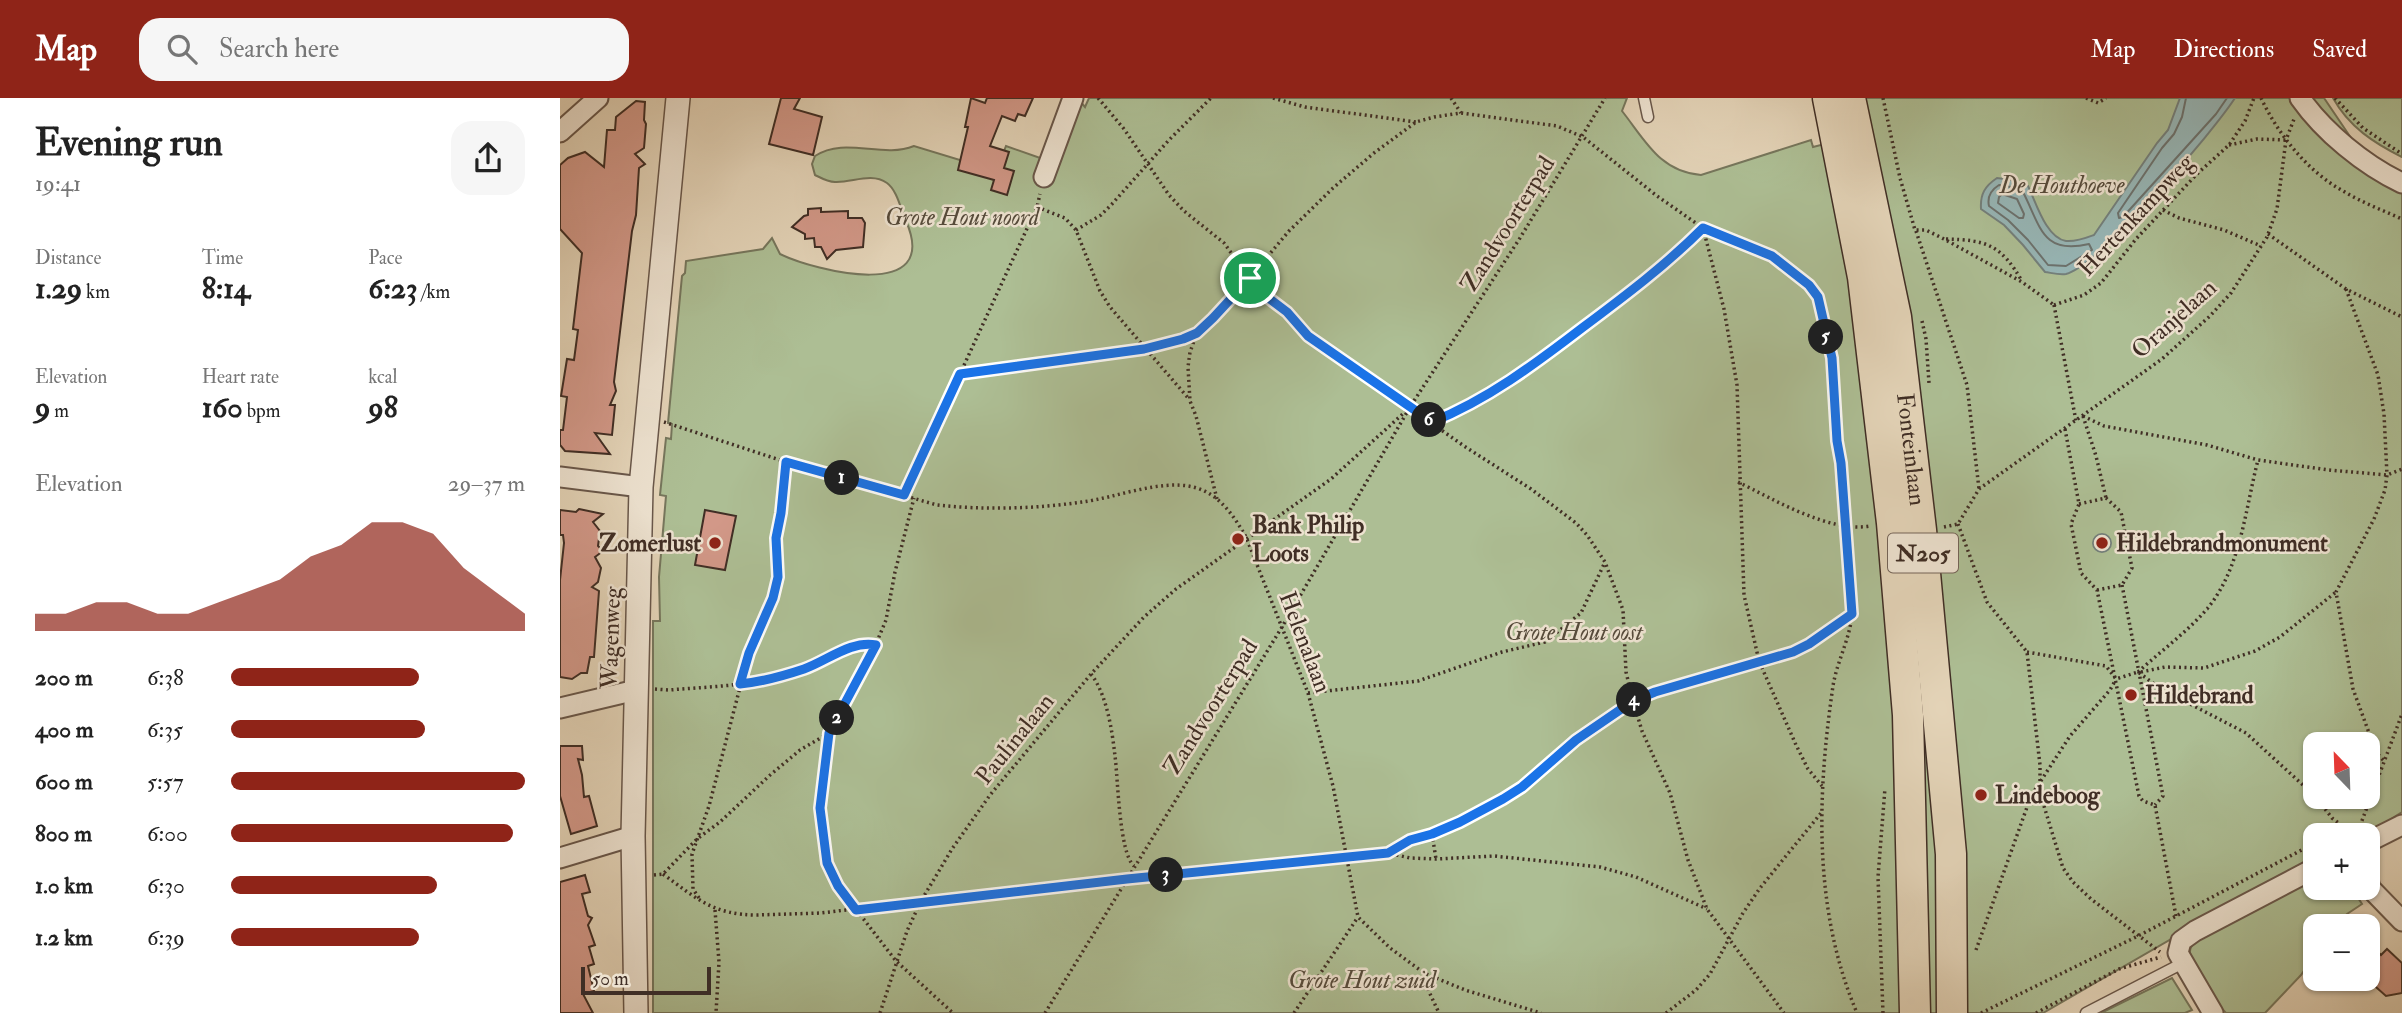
<!DOCTYPE html>
<html lang="en">
<head>
<meta charset="utf-8">
<style>
  :root { --surface:#fff; --page:#f6f6f6; --text:#222; --muted:#767676; --accent:#8f2418 }
  body { margin:0; font-family:"IM FELL Double Pica",serif; background:var(--page); color:var(--text); height:100vh; display:flex; flex-direction:column; font-size:26px; white-space:nowrap }
  * { box-sizing:border-box; margin:0 }
  p { font-size:23px; color:var(--muted) }
  .icon { flex:none; width:38px; height:38px; fill:none; stroke:currentColor; stroke-width:2; stroke-linecap:round; stroke-linejoin:round }
  .map { position:relative; flex:1; overflow:hidden }
  .drawer { display:flex; flex-direction:column; background:var(--surface); width:560px }
  .drawer>* { flex:none }
  .needle { width:46px; rotate:337deg }
  .fabs { position:absolute; left:1743px; top:634px; display:grid; gap:14px }
  .fabs a { display:grid; place-items:center; width:77px; height:77px; border-radius:14px; background:var(--surface); box-shadow:0 2px 5px #0004; font-size:35px }
  .scale { position:absolute; left:21px; bottom:18px; width:130px; box-sizing:border-box; padding-left:7px; border:4px solid #402e25; border-top:0; font-size:19px; line-height:24px; white-space:nowrap; color:#402e25; -webkit-text-stroke:5px #ede2d0; paint-order:stroke }
  .pin { position:absolute; display:grid; place-items:center; width:60px; height:60px; color:#fff; margin:-30px; border:4px solid #fff; border-radius:50%; box-shadow:0 2px 7px #0007 }
  .km { position:absolute; width:35px; height:35px; margin:-18px; border-radius:50%; background:#222; color:#fff; font-size:19px; line-height:35px; text-align:center }
  .round { display:grid; place-items:center; flex:none; width:74px; height:74px; border-radius:21px; background:var(--page) }
  .head { display:flex; align-items:center; justify-content:space-between; height:119px; padding:0 35px }
  h1 { font-size:38px; font-weight:800; line-height:52px }
  .metrics { display:grid; grid-template-columns:repeat(3,1fr); gap:10px; height:119px; padding:7px 35px }
  .metrics div { display:grid; align-content:center }
  .metrics b { font-size:30px; font-weight:800 }
  .metrics small { font-size:19px; font-weight:400 }
  .metrics p { font-size:19px }
  .chart { height:196px; padding:14px 35px }
  .chart p { display:flex; justify-content:space-between }
  .chart svg { width:100%; height:126px; margin-top:7px; fill:var(--accent); opacity:.7 }
  ul { padding:0 35px; list-style:none; font-size:23px }
  li { display:grid; grid-template-columns:112px 84px 1fr; align-items:center; height:52px }
  li i { height:18px; border-radius:9px; background:var(--accent) }
  header { display:flex; align-items:center; gap:42px; box-sizing:border-box; height:98px; padding:0 35px; background:var(--accent); color:#fff }
  header strong { font-size:33px }
  nav { display:flex; gap:38px; margin-inline-start:auto; font-size:24px }
  .search { width:490px; height:63px; background:var(--page); display:flex; align-items:center; gap:18px; box-sizing:border-box; padding:0 24px; border-radius:21px; color:var(--muted); font-size:26px }
  main { display:flex; flex:1; min-height:0 }
  .map>svg:first-child { display:block }
</style>
</head>
<body>
<header>
<strong>Map</strong>
<div class="search"><svg class="icon" aria-label="search" viewBox="0 0 24 24"><circle cx="10" cy="10" r="6"/><path d="M15 15l6 6"/></svg>Search here</div>
<nav><a>Map</a><a>Directions</a><a>Saved</a></nav>
</header>
<main>
<section class="drawer">
<div class="head"><div><h1>Evening run</h1><p>19:41</p></div><a class="round"><svg class="icon" aria-label="share" viewBox="0 0 24 24"><path d="M12 15V3M7 8l5-5 5 5M5 13v7h14v-7"/></svg></a></div>
<div class="metrics">
<div><p>Distance</p><b>1.29<small> km</small></b></div>
<div><p>Time</p><b>8:14</b></div>
<div><p>Pace</p><b>6:23<small> /km</small></b></div>
</div>
<div class="metrics">
<div><p>Elevation</p><b>9<small> m</small></b></div>
<div><p>Heart rate</p><b>160<small> bpm</small></b></div>
<div><p>kcal</p><b>98</b></div>
</div>
<div class="chart"><p><span>Elevation</span>29–37 m</p>
<svg viewBox="0 0 160 44" preserveAspectRatio="none"><path d="M0 44V38L10 38L20 34L30 34L40 38L50 38L60 34L70 30L80 26L90 18L100 14L110 6L120 6L130 10L140 22L150 30L160 38V44z"/></svg>
</div>
<ul>
<li><b>200 m</b>6:38<i style="width:64%"></i></li>
<li><b>400 m</b>6:35<i style="width:66%"></i></li>
<li><b>600 m</b>5:57<i style="width:100%"></i></li>
<li><b>800 m</b>6:00<i style="width:96%"></i></li>
<li><b>1.0 km</b>6:30<i style="width:70%"></i></li>
<li><b>1.2 km</b>6:39<i style="width:64%"></i></li>
</ul>
</section>
<div class="map">
<svg width="1842" height="915" viewBox="0 0 1842 915">
  <rect width="100%" height="100%" fill="#e3d3b7"/>
  <filter id="stains"><feTurbulence type="fractalNoise" baseFrequency=".00286" numOctaves="4"/><feColorMatrix values="0 0 0 0 .2 0 0 0 0 .09 0 0 0 0 .02 0 0 0 .5 -.17"/></filter>
  <radialGradient id="worn" r=".72"><stop offset=".6" stop-color="#630" stop-opacity="0"/><stop offset="1" stop-color="#630" stop-opacity=".3"/></radialGradient>
  <g fill="#adbe94" stroke="#76765c" stroke-width="2" fill-rule="evenodd">
    <path d="M529 0H1067L1062 13C1085 42 1100 74 1141 77L1251 42 1253 49 1269 45 1298 0H1764L1812 71 1842 80V714L1806 737H1755V763L1679 802 1483 915H93V523H100L99 479 106 398 100 397 106 340 111 341 112 326 108 325 122 178 125 175 126 163 203 151 212 140 220 156C255 173 382 205 346 123 341 112 337 92 327 85 311 74 292 85 275 84 268 84 261 80 255 77L252 66 255 58C285 38 322 61 354 48L436 73 446 48 483 61 520 3 525 9ZM1755 646H1808V698H1755Z"/>
    <path d="M1773 0H1842V59C1814 45 1789 29 1773 0Z"/>
    <path d="M1755 780V789H1791L1802 806 1787 816 1777 828H1755V857L1741 877 1705 915H1666C1655 904 1632 870 1630 855 1629 849 1634 844 1638 840Z"/>
    <path d="M1612 880 1632 912 1625 915H1541Z"/>
  </g>
  <g fill="#97b6b6" stroke="#74807c" stroke-width="2">
    <path d="M1620 0H1675C1653 34 1540 167 1506 176 1499 177 1492 175 1485 174L1463 147 1444 127 1421 111C1420 96 1425 88 1437 80L1452 82 1468 88C1476 104 1486 140 1506 143 1516 144 1526 140 1534 137L1597 45 1608 32Z"/>
    <circle cx="1542" cy="445" r="9"/>
  </g>
  <g fill="none" stroke-linecap="round" stroke-linejoin="round">
    <g stroke="#6c726e" stroke-width="2">
      <path d="M1626 0 1622 19 1614 36 1602 50 1558 115 1559 120 1563 119 1656 16 1667 0"/>
      <path d="M1439 87 1451 89 1463 94C1481 129 1482 157 1529 146L1532 152 1506 168 1488 167 1468 142 1448 122 1429 108C1427 99 1431 92 1439 87Z"/>
      <path d="M1442 96 1457 101 1464 116 1463 120H1459L1438 105 1439 99Z"/>
    </g>
  </g>
  <g fill="#d29888" stroke="#402e25" stroke-width="2">
    <path d="M221 0H240L234 11 262 19 253 57 209 46Z"/>
    <path d="M411 0 425 5 427 0H473L465 18 458 16 455 23 442 18 430 48 449 54 444 70 454 73 447 97 431 92 434 82 398 72 408 29H405Z"/>
    <path d="M76 3 85 4 84 22 86 26 84 50 75 56 85 66 79 70 76 117 72 133 54 284 56 293 50 307H55L52 337 35 335 50 356 5 353 0 347V332H3L7 299 1 298 7 261 14 262 18 232 13 231 22 155 0 131V67L8 60 25 54 44 69 47 32H55L56 19Z"/>
    <path d="M261 110V114L288 113V120H302L305 125 303 149 276 152 267 161 261 149H255L254 140 245 141V136L232 129 244 118 248 117V111Z"/>
    <path d="M19 411 43 416 33 424 40 433 38 448 43 453 35 459 41 470 38 484 32 489 39 493 34 559H30L27 575H21L12 581 0 579V482L4 445 3 437H0V412L16 414Z"/>
    <path d="M145 412 176 418 165 472 135 467Z"/>
    <path d="M0 648H22L23 662 18 661 22 677 24 699 29 698 37 728 11 736 0 698Z"/>
    <path d="M25 777 30 794 22 796 28 818 32 820 28 827 35 847 29 849 34 866 28 868 34 893 23 896 33 915H0V784Z"/>
    <path d="M1808 844 1821 857 1827 851 1842 865V895L1826 898 1808 882Z"/>
  </g>
  <g fill="none" stroke-linecap="round" stroke-linejoin="round">
    <defs>
      <g id="service">
        <path d="M1084 0 1088 19"/>
        <path d="M1526 915 1623 865"/>
      </g>
      <g id="minor">
        <path d="M1740 0C1764 34 1804 67 1842 85"/>
        <path d="M0 34 38 0"/>
        <path d="M484 79 513 0"/>
        <path d="M0 379 81 389"/>
        <path d="M0 610 76 592"/>
        <path d="M1808 744 1842 727"/>
        <path d="M0 760 73 738"/>
        <path d="M1808 781 1810 790 1842 823"/>
        <path d="M1653 915 1618 855 1621 843 1635 833 1755 770"/>
      </g>
      <path id="tertiary" d="M76 915 73 738 81 389 118 0"/>
      <g id="primary">
        <path d="M1268 0 1303 179 1332 425 1348 617 1355 915"/>
        <path id="s1" d="M1290 0 1336 219 1361 432 1391 756 1392 915"/>
      </g>
    </defs>
    <use href="#service" stroke="#69574a" stroke-width="13"/>
    <use href="#minor" stroke="#69574a" stroke-width="23"/>
    <use href="#tertiary" stroke="#69574a" stroke-width="26"/>
    <use href="#primary" stroke="#402e25" stroke-width="33"/>
    <g stroke="#402e25" stroke-width="3.5" stroke-dasharray="2 3.5" stroke-linecap="butt">
      <path d="M538 0 564 31 609 97 624 113 664 145 698 192 727 214 748 238 904 348 971 391 1016 425 1027 437 1045 464 1063 512 1066 574 1073 603 1082 633 1110 695 1128 762 1147 811 1224 915"/>
      <path d="M713 0 745 9 856 24"/>
      <path d="M891 0 901 15"/>
      <path d="M1323 0 1340 80 1355 132H1366L1384 141 1462 184 1494 207"/>
      <path d="M1526 0 1538 5 1546 0"/>
      <path d="M1701 0C1718 36 1747 73 1783 93 1801 104 1822 112 1842 121"/>
      <path d="M1775 0 1803 30 1842 56"/>
      <path d="M1669 47 1697 41 1726 42"/>
      <path d="M477 109 505 120 516 132 540 193 550 209 629 301"/>
      <path d="M1603 112 1619 120 1664 132 1701 148"/>
      <path d="M1143 130 1164 211 1177 287 1184 497 1199 563 1236 647 1248 671 1262 688"/>
      <path d="M516 132 541 117 552 106 609 42 651 0"/>
      <path d="M1356 133 1407 287 1419 391"/>
      <path d="M1708 136 1786 191 1842 219"/>
      <path d="M1386 141C1427 142 1441 147 1462 183"/>
      <path d="M1786 191 1818 277 1824 316 1827 377 1825 392 1814 421 1776 494 1793 591 1816 654 1825 664"/>
      <path d="M1494 207 1524 197 1541 185 1576 141 1637 76 1669 47 1685 23 1694 0"/>
      <path d="M1494 207 1516 323"/>
      <path d="M1362 223 1366 241 1369 285"/>
      <path d="M400 276 585 251 635 236"/>
      <path d="M1523 318 1544 328 1647 347 1698 362 1769 372 1827 377 1842 371"/>
      <path d="M1523 318 1536 358 1546 400"/>
      <path d="M104 324 226 364 377 407C423 412 475 411 522 404 555 400 600 381 633 389 659 395 674 418 686 439L748 595 773 688 798 819 830 850 864 875 905 892 981 915"/>
      <path d="M872 324C927 302 975 266 1022 230 1065 198 1106 167 1143 130"/>
      <path d="M1505 331 1519 406 1511 426 1521 475 1537 492 1579 698 1583 703 1595 707 1616 818"/>
      <path d="M1178 384C1215 402 1270 435 1310 428"/>
      <path d="M344 397 477 109 480 96"/>
      <path d="M657 401 636 318 630 303 628 269 630 254 637 235 669 204 729 133 773 90 814 55 856 24 874 19 901 15 997 28 1023 39 1097 98 1143 130 1212 157 1249 187 1257 199 1272 260 1277 343 1281 365 1292 516C1290 541 1277 563 1273 588 1257 697 1253 812 1297 915"/>
      <path d="M1519 406 1546 400 1561 414 1572 470 1562 487 1537 492"/>
      <path d="M1398 426 1427 504 1467 554 1480 667V695L1503 770 1513 784 1531 801 1600 854"/>
      <path d="M1384 429 1398 426 1419 391 1602 261 1650 218 1671 195 1707 139 1717 111 1726 42 1734 21"/>
      <path d="M1562 487 1603 698 1595 707"/>
      <path d="M1467 554 1546 568 1556 581 1578 574 1601 591 1686 635 1755 698"/>
      <path d="M1578 574C1601 553 1627 534 1647 511 1681 470 1685 412 1698 362"/>
      <path d="M1581 574 1605 569 1644 570 1695 553 1720 539 1776 494"/>
      <path d="M531 576C547 597 552 632 555 658 558 680 559 755 574 768"/>
      <path d="M95 591 109 592C156 588 205 588 249 569 270 560 293 543 316 546"/>
      <path d="M748 595 858 583 942 554 985 544 1021 515 1045 464"/>
      <path d="M269 635 260 711 267 765 278 788 336 863 393 915"/>
      <path d="M1755 698 1772 720 1785 730"/>
      <path d="M1800 728 1842 616"/>
      <path d="M872 736 876 761"/>
      <path d="M1772 737 1785 730 1795 732"/>
      <path d="M828 755 850 742 872 736 900 724 943 701 962 689 1016 642 1073 603 1095 594 1233 554 1249 546 1292 516"/>
      <path d="M103 776C136 800 153 817 197 817L261 815 361 803 786 758 828 755 850 760 876 761 934 758 1040 769 1076 779 1147 811"/>
      <path d="M94 777 103 776 137 741 160 724 209 678 240 652 269 635 316 546 326 522 335 474 354 400"/>
      <path d="M139 800 133 791 132 756 149 708 189 555 213 500 218 479 216 440 221 415 226 364"/>
      <path d="M155 812 159 864 156 915"/>
      <path d="M1416 852 1471 698 1510 638 1550 592 1555 583"/>
      <path d="M864 875V883L879 915"/>
      <path d="M320 915 347 833 361 803 392 751 430 697 531 576 584 519 616 491 771 381 846 313"/>
      <path d="M485 915 722 529 850 309 960 140 1045 0"/>
      <path d="M734 915 798 819"/>
      <path d="M1106 915 1136 892 1150 876 1183 815 1200 790 1261 715"/>
      <path d="M1323 915 1318 779 1325 690"/>
      <path d="M1421 915 1580 837 1755 745"/>
      <path d="M1476 915 1559 871 1601 859"/>
    </g>
    <use href="#service" stroke="#ede2d0" stroke-width="10"/>
    <use href="#minor" stroke="#ede2d0" stroke-width="19"/>
    <use href="#tertiary" stroke="#ede2d0" stroke-width="23"/>
    <use href="#primary" stroke="#e3d3b7" stroke-width="30"/>
  </g>
  <g fill="none" stroke-linecap="round" stroke-linejoin="round">
    <defs>
      <path id="route" d="M1143 130 1212 158 1249 187 1258 199 1272 260 1277 343 1281 365 1292 516 1249 546 1233 554 1095 594 1073 603 1016 642 962 689 943 701 900 724 872 736 850 742 828 755 567 781 296 812 278 788 267 765 260 710 269 635 316 547C291 542 267 563 244 571 223 578 202 584 180 586L189 555 213 500 218 479 216 440 221 415 226 364 344 397 400 276 584 251 623 241 637 235 653 220 690 180 698 192 727 214 748 238 872 324C927 302 975 266 1022 230 1065 198 1106 167 1143 130Z"/>
    </defs>
    <use href="#route" stroke="#fff" stroke-width="14"/>
    <use href="#route" stroke="#1a73e8" stroke-width="9"/>
  </g>
  <g fill="#8f2418" stroke="#ede2d0" stroke-width="2.5">
    <circle cx="678" cy="441" r="7"/>
    <circle cx="155" cy="445" r="7"/>
    <circle cx="1542" cy="445" r="7"/>
    <circle cx="1571" cy="597" r="7"/>
    <circle cx="1421" cy="697" r="7"/>
  </g>
  <g text-anchor="middle" dominant-baseline="central" stroke-width="5" stroke-linejoin="round" paint-order="stroke">
    <rect fill="#ede2d0" stroke="#746458" stroke-width="2" x="1328" y="435.5" width="70" height="39" rx="5"/>
    <g font-size="23" font-weight="bold" fill="#402e25">
      <text x="1363" y="455">N205</text>
    </g>
    <g font-size="24" font-style="italic" fill="#564b3b" stroke="#ede2d0">
      <text x="1502" y="87">De Houthoeve</text>
      <text x="402" y="119">Grote Hout noord</text>
      <text x="1014" y="534">Grote Hout oost</text>
      <text x="802" y="882">Grote Hout zuid</text>
    </g>
    <g font-size="24" fill="#402e25" stroke="#ede2d0">
      <text transform="translate(1576 117) rotate(-47)">Hertenkampweg</text>
      <text transform="translate(948 126) rotate(-58)">Zandvoorterpad</text>
      <text transform="translate(1614 221) rotate(-42)">Oranjelaan</text>
      <text stroke="none"><textPath href="#s1" startOffset="357">Fonteinlaan</textPath></text>
      <text transform="translate(51 540) rotate(-88)">Wagenweg</text>
      <text transform="translate(745 544) rotate(69)">Helenalaan</text>
      <text transform="translate(651 609) rotate(-58)">Zandvoorterpad</text>
      <text transform="translate(455 641) rotate(-51)">Paulinalaan</text>
    </g>
    <g font-size="24" font-weight="bold" fill="#402e25" stroke="#ede2d0" text-anchor="start">
      <text x="692" y="427">Bank Philip<tspan x="692" dy="28">Loots</tspan></text>
      <text x="141" y="445" text-anchor="end">Zomerlust</text>
      <text x="1556" y="445">Hildebrandmonument</text>
      <text x="1585" y="597">Hildebrand</text>
      <text x="1435" y="697">Lindeboog</text>
    </g>
  </g>
  <rect width="100%" height="100%" filter="url(#stains)"/>
  <rect width="100%" height="100%" fill="url(#worn)"/>
</svg>
<div class="fabs">
<a><svg class="needle" viewBox="-14 -14 28 28"><path d="M0-13l5 13h-10z" fill="#e53935"/><path d="M0 13l5-13h-10z" fill="#767676"/></svg></a>
<a>+</a>
<a>−</a>
</div>
<div class="scale">50 m</div>
<div class="pin" style="left:690px;top:180px;background:#1e9e55"><svg class="icon" aria-label="arrive" viewBox="0 0 24 24"><path d="M6 21V4h12l-3 4 3 4H6"/></svg></div>
<b class="km" style="left:282px;top:380px">1</b>
<b class="km" style="left:277px;top:620px">2</b>
<b class="km" style="left:606px;top:777px">3</b>
<b class="km" style="left:1074px;top:602px">4</b>
<b class="km" style="left:1266px;top:239px">5</b>
<b class="km" style="left:869px;top:322px">6</b>
</div>
</main>
</body>
</html>
